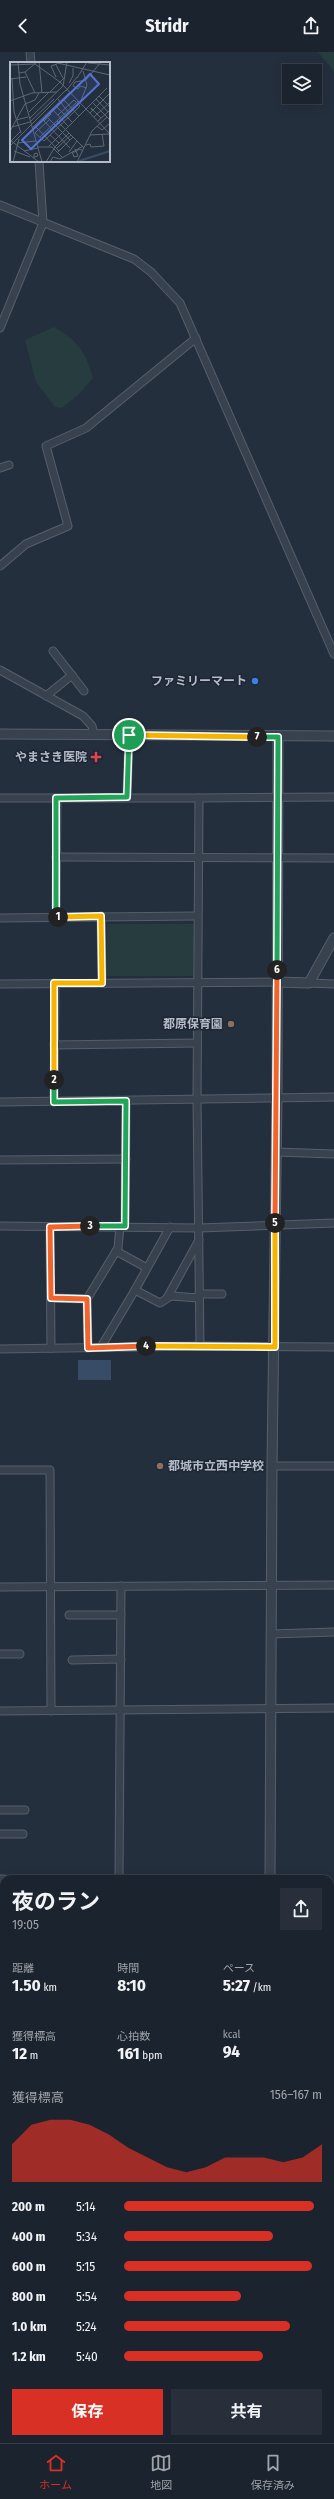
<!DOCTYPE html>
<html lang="ja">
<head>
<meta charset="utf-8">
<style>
  :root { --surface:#1b232e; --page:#282f3a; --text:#f1f3f6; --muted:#a0a4aa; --line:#39404a; --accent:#d93025 }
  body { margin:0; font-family:"Fira Sans Condensed","Noto Sans JP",sans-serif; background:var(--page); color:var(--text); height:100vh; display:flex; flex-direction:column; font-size:15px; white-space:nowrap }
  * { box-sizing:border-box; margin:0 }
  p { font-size:13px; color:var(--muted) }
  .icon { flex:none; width:22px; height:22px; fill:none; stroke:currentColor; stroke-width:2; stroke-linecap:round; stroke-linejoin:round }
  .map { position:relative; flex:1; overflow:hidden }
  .side { position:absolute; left:0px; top:1823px; width:334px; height:568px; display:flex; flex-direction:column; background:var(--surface); border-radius:12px 12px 0 0; box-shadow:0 2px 10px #0003,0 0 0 1px var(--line) }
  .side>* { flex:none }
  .fabs { position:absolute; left:282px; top:12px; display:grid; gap:8px }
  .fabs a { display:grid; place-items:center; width:40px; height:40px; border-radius:0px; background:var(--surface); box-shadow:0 2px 10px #0003,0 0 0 1px var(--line); font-size:20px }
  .pin { position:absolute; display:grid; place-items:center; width:34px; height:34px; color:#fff; margin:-17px; border:2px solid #fff; border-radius:50%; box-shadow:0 1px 4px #0007 }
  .km { position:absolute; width:20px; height:20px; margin:-10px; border-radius:50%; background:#222; color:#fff; font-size:11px; line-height:20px; text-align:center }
  .round { display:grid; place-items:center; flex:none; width:42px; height:42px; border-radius:0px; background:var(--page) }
  .overview { display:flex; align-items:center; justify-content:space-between; height:68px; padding:0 12px }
  h1 { font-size:22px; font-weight:700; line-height:30px }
  .figures { display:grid; grid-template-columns:repeat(3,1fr); gap:6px; height:68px; padding:4px 12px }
  .figures div { display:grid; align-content:center }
  .figures b { font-size:17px; font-weight:700 }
  .figures small { font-size:11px; font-weight:400 }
  .figures p { font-size:11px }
  .chart { height:112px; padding:8px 12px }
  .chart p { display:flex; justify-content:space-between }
  .chart svg { width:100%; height:72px; margin-top:4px; fill:var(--accent); opacity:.7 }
  .action { display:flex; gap:8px; margin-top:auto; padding:8px 12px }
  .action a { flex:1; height:46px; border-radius:0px; background:var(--accent); color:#fff; font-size:16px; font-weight:700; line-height:46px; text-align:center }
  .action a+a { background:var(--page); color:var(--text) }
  ul { padding:0 12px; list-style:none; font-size:13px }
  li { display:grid; grid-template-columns:64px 48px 1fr; align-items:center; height:30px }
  li i { height:10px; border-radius:5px; background:var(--accent) }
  header { display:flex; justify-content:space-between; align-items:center; height:52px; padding:0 12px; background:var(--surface); font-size:18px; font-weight:700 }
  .dock { display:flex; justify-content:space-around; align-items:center; height:56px; border-top:1px solid var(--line); background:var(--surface); font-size:11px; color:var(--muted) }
  .dock a { display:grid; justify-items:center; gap:2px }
  .dock .active { color:var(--accent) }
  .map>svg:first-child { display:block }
</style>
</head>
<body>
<header><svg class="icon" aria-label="back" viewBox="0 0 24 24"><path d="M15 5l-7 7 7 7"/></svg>Stridr<svg class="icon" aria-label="share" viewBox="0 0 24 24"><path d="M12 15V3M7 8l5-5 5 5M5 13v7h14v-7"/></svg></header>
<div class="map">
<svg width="334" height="2391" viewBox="0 0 334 2391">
  <rect width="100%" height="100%" fill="#242f3e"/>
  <g fill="#263c3f">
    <path d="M318 0H334V20Z"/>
    <path d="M54 275C77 288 86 300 93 326L79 342 62 356 55 355 36 330 25 288Z"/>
    <path d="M107 872H194L193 924H106Z"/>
  </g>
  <rect fill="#394c67" x="78" y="1308" width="33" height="20"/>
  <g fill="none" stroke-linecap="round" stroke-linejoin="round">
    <defs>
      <g id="minor">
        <path d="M30 0 31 11"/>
        <path d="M0 153 134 207 151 220 180 251 334 602"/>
        <path d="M0 276 43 171 39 109"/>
        <path d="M0 416 9 413"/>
        <path d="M0 514 26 492 68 474 46 394 86 376 196 286"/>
        <path d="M53 599 84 639"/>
        <path d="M0 618 83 664 92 674 94 683"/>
        <path d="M46 644 72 623"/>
        <path d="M127 745 129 683"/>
        <path d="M0 746H199"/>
        <path d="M56 805 334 806"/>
        <path d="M101 864 102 931"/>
        <path d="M56 865 57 746"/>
        <path d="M0 866 197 864"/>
        <path d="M309 931 334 932"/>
        <path d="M0 932 277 930"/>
        <path d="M54 993 197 991"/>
        <path d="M0 1050 334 1045"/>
        <path d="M54 1050 55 931"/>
        <path d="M276 1100 334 1102"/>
        <path d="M0 1108 126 1107"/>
        <path d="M0 1174 199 1176 334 1171"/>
        <path d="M125 1174 126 1049"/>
        <path d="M50 1175 51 1296"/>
        <path d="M170 1175 135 1238 160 1251 171 1244 199 1246"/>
        <path d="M116 1199 147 1216"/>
        <path d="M199 1242H222"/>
        <path d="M51 1246 87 1247 88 1296"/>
        <path d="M167 1246 199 1188"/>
        <path d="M87 1247 118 1196 120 1174"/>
        <path d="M200 1294 197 1048 199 746 334 745"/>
        <path d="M101 1295 135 1238"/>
        <path d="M0 1297 200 1294 334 1295"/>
        <path d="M272 1414H334"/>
        <path d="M0 1418H50L51 1659"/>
        <path d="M0 1535 334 1533"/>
        <path d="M69 1563H121"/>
        <path d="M272 1582 334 1580"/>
        <path d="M0 1602H20"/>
        <path d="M72 1608 121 1607"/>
        <path d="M0 1659 334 1656"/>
        <path d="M0 1758H25"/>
        <path d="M0 1782H23"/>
        <path d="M0 1827H4"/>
        <path d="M119 1827 121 1534"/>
        <path d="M330 1899H334"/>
        <path d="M0 1900H4"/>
        <path d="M330 2020 334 2019"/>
        <path d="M0 2121 4 2123"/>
        <path d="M330 2175 334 2168"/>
        <path d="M0 2227 4 2219"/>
        <path d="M137 2387 144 2391"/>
        <path d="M101 2391 105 2387"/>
      </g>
      <g id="tertiary">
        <path d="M0 682 334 684"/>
        <path d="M277 930 309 931 334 886"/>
        <path d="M270 1827 272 1414 277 1046 278 685"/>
      </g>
      <g id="primary">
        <path d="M0 1979 4 1982"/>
        <path d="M330 2160 334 2162"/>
      </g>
    </defs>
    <use href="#minor" stroke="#565f6c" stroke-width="9"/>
    <use href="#tertiary" stroke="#565f6c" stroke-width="11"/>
    <use href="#primary" stroke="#414a57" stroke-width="13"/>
    <use href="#minor" stroke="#38414e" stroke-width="7"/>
    <use href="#tertiary" stroke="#38414e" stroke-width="9"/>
    <use href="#primary" stroke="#56606e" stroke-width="11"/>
  </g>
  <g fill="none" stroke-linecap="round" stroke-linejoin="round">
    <defs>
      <path id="split-1" d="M58 865H56V746L127 745 129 683"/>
      <path id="split-2" d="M54 1028V931H102L101 864 58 865"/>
      <path id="split-3" d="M54 1028V1050L126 1049 125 1174H90"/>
      <path id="split-4" d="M90 1174 50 1175 51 1246 87 1247 88 1296 146 1294"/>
      <path id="split-5" d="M146 1294 275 1295V1171"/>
      <path id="split-6" d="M275 1171 277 918"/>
      <path id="split-7" d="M257 685H278L277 918"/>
      <path id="split-8" d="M129 683 257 685"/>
    </defs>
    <use href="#split-1" stroke="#fff" stroke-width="8"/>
    <use href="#split-2" stroke="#fff" stroke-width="8"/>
    <use href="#split-3" stroke="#fff" stroke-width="8"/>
    <use href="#split-4" stroke="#fff" stroke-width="8"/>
    <use href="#split-5" stroke="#fff" stroke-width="8"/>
    <use href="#split-6" stroke="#fff" stroke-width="8"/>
    <use href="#split-7" stroke="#fff" stroke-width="8"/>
    <use href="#split-8" stroke="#fff" stroke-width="8"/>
    <use href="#split-1" stroke="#22a559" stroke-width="5"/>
    <use href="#split-2" stroke="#f5b400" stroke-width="5"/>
    <use href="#split-3" stroke="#22a559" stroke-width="5"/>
    <use href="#split-4" stroke="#f0652b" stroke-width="5"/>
    <use href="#split-5" stroke="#f5b400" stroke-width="5"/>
    <use href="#split-6" stroke="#f0652b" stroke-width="5"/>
    <use href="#split-7" stroke="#22a559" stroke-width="5"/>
    <use href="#split-8" stroke="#f5b400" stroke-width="5"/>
  </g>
  <circle fill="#3f7fe0" stroke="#1d2633" stroke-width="1.5" cx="255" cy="629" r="4"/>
  <path fill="#e0444e" stroke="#1d2633" stroke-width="1.5" d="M94 699h4v4h4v4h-4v4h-4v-4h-4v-4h4z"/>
  <g fill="#8d6e63" stroke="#1d2633" stroke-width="1.5">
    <circle cx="231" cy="972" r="4"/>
    <circle cx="160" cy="1414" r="4"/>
  </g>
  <g text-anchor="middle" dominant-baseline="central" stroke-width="3" stroke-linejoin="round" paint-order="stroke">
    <g font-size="12" font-weight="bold" fill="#b4bcc9" stroke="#1d2633" text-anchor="end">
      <text x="247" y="629">ファミリーマート</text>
      <text x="87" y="705">やまさき医院</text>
      <text x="223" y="972">都原保育園</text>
      <text x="168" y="1414" text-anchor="start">都城市立西中学校</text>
    </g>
  </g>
  <g transform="translate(10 10)">
    <rect width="100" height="100" fill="#242f3e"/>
    <path fill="none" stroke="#394c67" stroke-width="2" d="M69 99 100 89"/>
    <path fill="none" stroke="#5e6776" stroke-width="1" d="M8 0 10 22 32 100M29 0 32 31M43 0 100 13M78 1 100 3M0 3 25 2 50 20 100 72M46 3 53 16M15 10 25 31M9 11 15 10 27 0M46 15 41 4 47 2M2 16 4 50 11 71M67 16 77 0M0 17 16 15M59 21 63 14V6M63 24 65 20 76 18 91 0M63 24 68 27 70 24 77 26M56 29 67 15M40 30 54 16M89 34 100 45M48 37 59 51M53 37 69 54M86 37 98 50M0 39 22 31 47 30M82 40 100 58M70 41 77 23 73 9M46 44 62 60M42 47 58 64M82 48 81 46 91 56M19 50 39 30M80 51 100 31M35 53 60 78M48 53 64 38 70 44M84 55 100 40M20 56 53 24 57 0M32 57 60 86M6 58 18 55M39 58 25 71 34 79 70 44M34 59 41 52 39 50M47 59 74 86M88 59 100 48M25 64 49 89M87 64 92 68 100 61M2 65 20 60 44 37M23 65 60 30M44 65 63 48M0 69 15 42 25 38 29 31M40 73 49 81M80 73 99 72M30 75 68 39M0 78 29 100M1 79 10 70M7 81 26 79M76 83 80 82 81 85 94 84 92 72M0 84 56 28M39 84 97 26M28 85H42L52 95M47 86 61 73M65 87 66 89 68 94 64 95 62 90H65L66 89 70 87 73 89M4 89 20 95M14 89 28 86M48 90 63 75M59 90 67 79M24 96V92L27 91 28 94 24 95M3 100 9 77M36 100 45 85 59 71M40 100 43 95 50 97 73 84M67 100 82 69 97 55"/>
    <path fill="#5274d3" fill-opacity="0.15" stroke="#5274d3" stroke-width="2" d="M80 12 89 22 21 87 12 78Z"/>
    <rect width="100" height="100" fill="none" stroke="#b4bcc9" stroke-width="2"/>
  </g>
</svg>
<div class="fabs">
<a><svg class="icon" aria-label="layers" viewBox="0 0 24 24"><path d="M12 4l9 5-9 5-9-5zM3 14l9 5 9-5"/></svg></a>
</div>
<div class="pin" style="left:129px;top:683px;background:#1e9e55"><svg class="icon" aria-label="arrive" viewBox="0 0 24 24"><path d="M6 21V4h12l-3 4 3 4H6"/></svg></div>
<b class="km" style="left:58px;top:865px">1</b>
<b class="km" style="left:54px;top:1028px">2</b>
<b class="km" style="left:90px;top:1174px">3</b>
<b class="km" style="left:146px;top:1294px">4</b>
<b class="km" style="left:275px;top:1171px">5</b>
<b class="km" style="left:277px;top:918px">6</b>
<b class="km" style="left:257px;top:685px">7</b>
<section class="side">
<div class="overview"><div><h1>夜のラン</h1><p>19:05</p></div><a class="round"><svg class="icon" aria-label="share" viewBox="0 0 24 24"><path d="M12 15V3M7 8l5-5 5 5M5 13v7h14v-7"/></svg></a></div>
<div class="figures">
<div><p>距離</p><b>1.50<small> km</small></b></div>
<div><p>時間</p><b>8:10</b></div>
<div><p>ペース</p><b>5:27<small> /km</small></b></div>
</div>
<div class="figures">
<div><p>獲得標高</p><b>12<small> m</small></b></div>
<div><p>心拍数</p><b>161<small> bpm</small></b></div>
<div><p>kcal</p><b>94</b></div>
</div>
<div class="chart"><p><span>獲得標高</span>156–167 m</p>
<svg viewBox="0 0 160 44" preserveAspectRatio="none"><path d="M0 44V21L10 9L20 6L30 6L40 9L50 15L60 23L70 29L80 35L90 38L100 35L110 29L120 29L130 29L140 32L150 29L160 21V44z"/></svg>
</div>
<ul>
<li><b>200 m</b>5:14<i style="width:96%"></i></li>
<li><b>400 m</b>5:34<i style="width:75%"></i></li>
<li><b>600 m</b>5:15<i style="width:95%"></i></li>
<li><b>800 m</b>5:54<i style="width:59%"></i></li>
<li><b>1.0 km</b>5:24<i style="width:84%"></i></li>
<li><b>1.2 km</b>5:40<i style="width:70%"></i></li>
</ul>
<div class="action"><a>保存</a><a>共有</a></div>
</section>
</div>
<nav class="dock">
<a class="active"><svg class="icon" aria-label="home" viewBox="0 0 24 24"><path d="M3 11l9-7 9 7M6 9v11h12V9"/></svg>ホーム</a>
<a><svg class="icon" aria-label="map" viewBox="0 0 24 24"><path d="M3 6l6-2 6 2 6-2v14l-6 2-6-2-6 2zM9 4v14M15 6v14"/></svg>地図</a>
<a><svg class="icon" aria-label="saved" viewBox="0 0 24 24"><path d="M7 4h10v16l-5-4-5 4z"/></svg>保存済み</a>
</nav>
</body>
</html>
